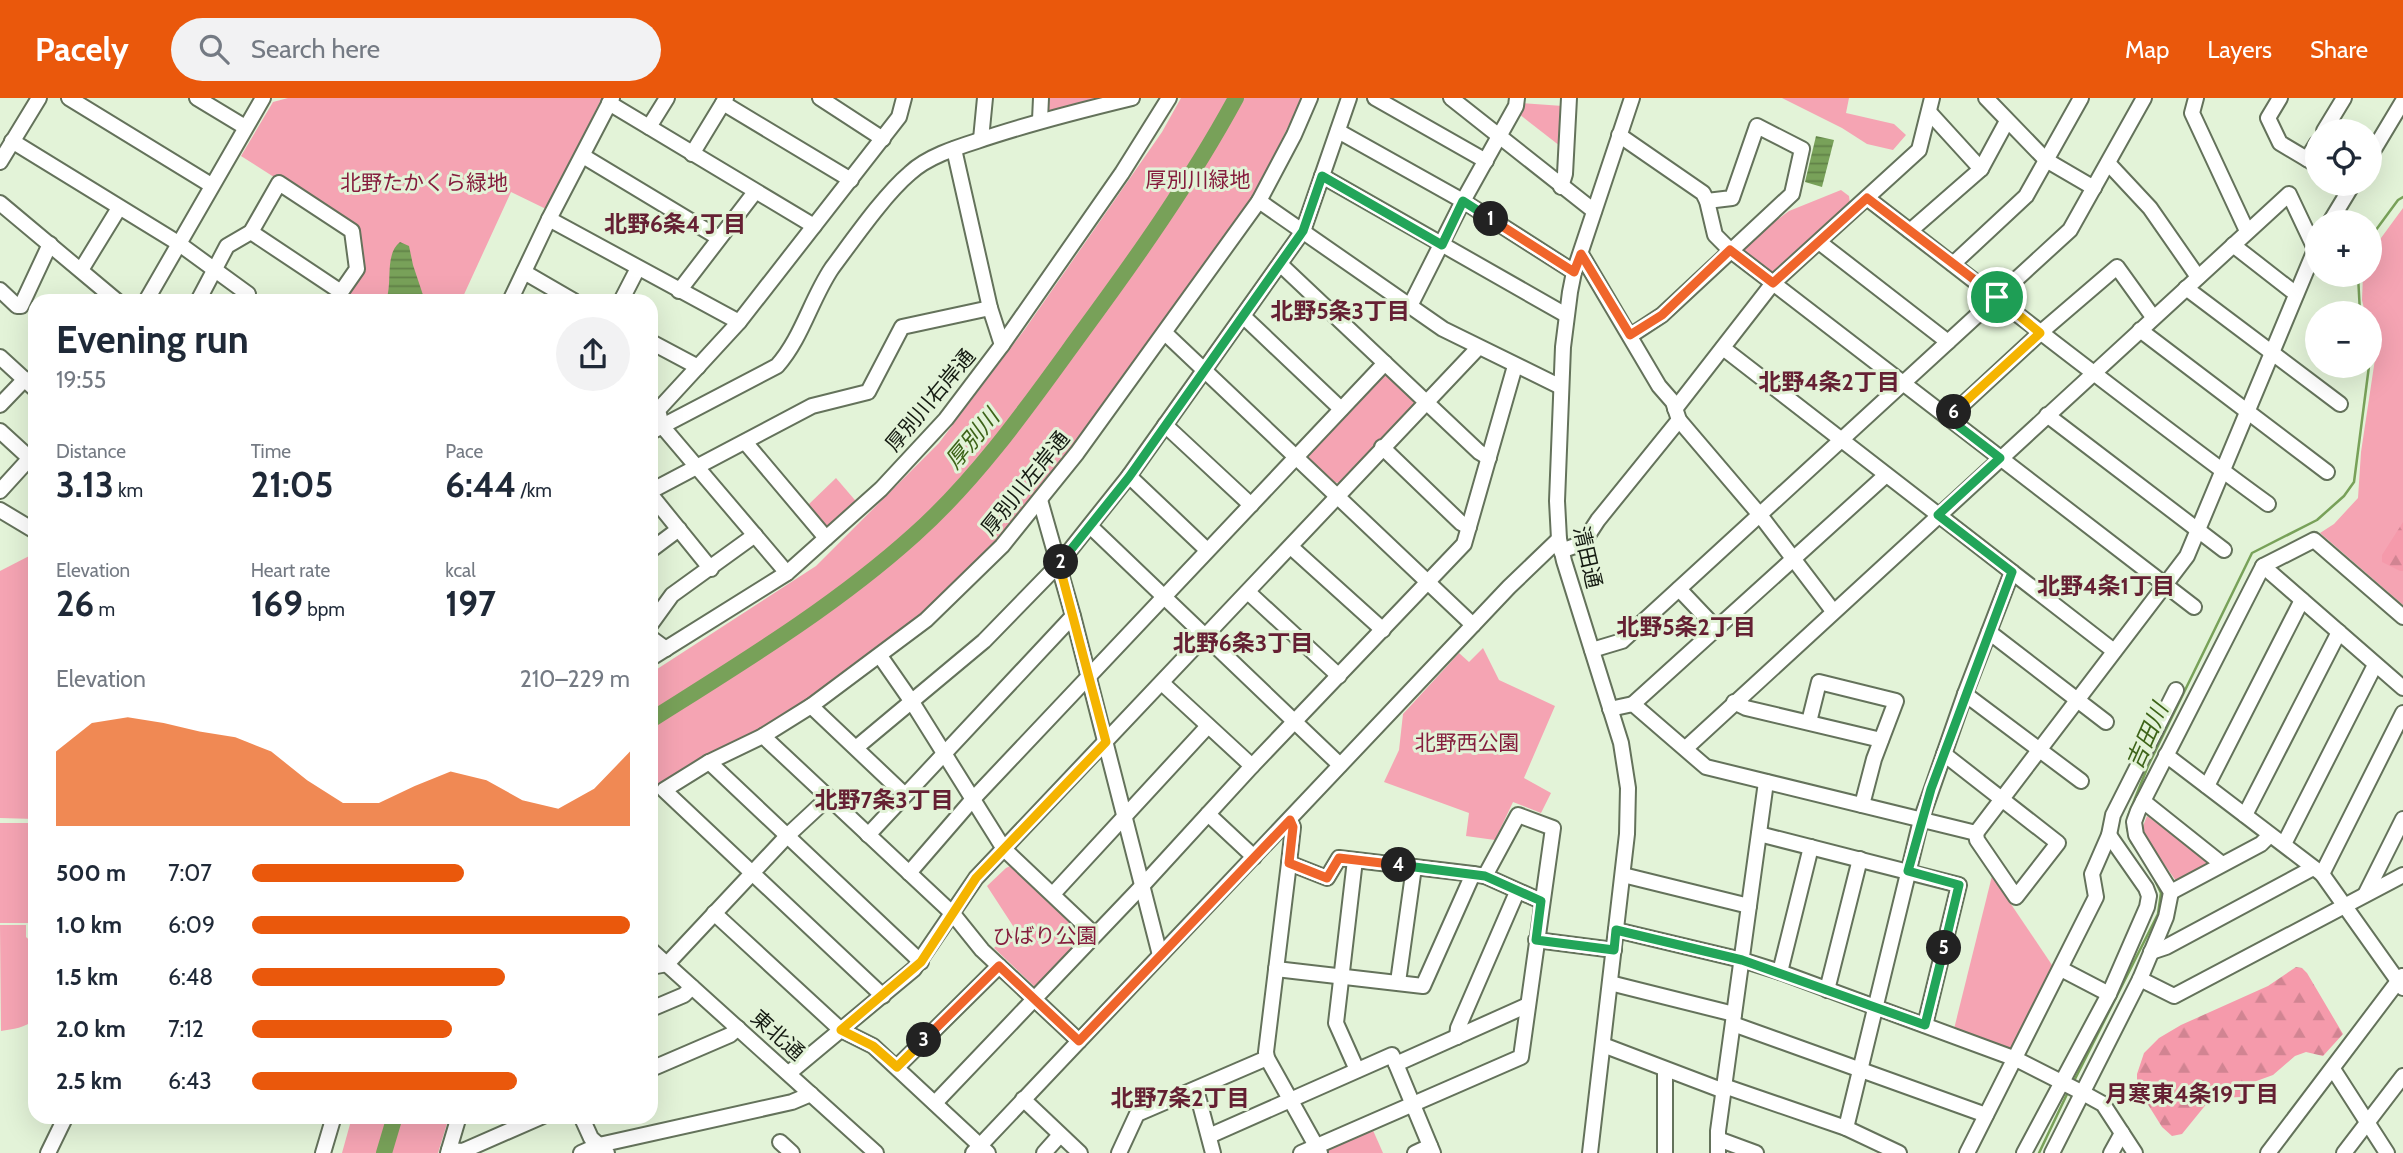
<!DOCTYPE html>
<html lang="en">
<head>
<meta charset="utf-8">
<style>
  :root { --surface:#fff; --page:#f2f2f3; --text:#1f2937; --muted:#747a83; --accent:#ea580c }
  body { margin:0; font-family:Cabin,"Noto Sans JP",sans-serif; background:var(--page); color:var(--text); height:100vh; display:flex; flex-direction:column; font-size:26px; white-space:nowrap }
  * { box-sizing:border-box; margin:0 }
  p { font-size:23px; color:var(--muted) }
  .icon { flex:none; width:38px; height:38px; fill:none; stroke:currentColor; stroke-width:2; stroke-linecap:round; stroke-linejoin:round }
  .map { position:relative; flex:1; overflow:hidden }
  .details { position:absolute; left:28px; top:196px; width:630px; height:830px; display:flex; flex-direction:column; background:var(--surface); border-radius:21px; box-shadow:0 7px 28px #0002 }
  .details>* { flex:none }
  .fabs { position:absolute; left:2305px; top:21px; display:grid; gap:14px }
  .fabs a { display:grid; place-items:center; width:77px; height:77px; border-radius:50%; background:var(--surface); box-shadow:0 7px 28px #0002; font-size:35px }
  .pin { position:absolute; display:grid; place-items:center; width:60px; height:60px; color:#fff; margin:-30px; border:4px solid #fff; border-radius:50%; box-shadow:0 2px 7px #0007 }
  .km { position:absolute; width:35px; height:35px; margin:-18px; border-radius:50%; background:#222; color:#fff; font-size:19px; line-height:35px; text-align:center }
  .round { display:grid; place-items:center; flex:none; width:74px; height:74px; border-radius:37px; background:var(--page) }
  .summary { display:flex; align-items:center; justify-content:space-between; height:119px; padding:0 28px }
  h1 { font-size:38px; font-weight:800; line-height:52px }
  .figures { display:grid; grid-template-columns:repeat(3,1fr); gap:10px; height:119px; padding:7px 28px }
  .figures div { display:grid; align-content:center }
  .figures b { font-size:35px; font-weight:800 }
  .figures small { font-size:19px; font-weight:400 }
  .figures p { font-size:19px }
  .chart { height:196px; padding:14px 28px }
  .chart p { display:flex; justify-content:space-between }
  .chart svg { width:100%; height:126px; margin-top:7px; fill:var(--accent); opacity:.7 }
  ul { padding:0 28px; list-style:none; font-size:23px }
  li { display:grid; grid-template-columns:112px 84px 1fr; align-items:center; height:52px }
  li i { height:18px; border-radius:9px; background:var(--accent) }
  header { display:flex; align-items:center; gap:42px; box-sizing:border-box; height:98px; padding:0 35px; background:var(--accent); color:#fff }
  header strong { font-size:33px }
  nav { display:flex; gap:38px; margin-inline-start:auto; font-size:24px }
  .search { width:490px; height:63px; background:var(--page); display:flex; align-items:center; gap:18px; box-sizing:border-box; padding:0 24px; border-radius:38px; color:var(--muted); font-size:26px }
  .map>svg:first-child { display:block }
</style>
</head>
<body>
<header>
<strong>Pacely</strong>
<div class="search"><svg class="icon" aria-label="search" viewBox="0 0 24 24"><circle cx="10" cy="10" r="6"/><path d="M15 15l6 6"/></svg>Search here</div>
<nav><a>Map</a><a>Layers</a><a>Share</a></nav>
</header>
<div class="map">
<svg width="2403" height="1055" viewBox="0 0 2403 1055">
  <defs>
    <pattern id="forest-firs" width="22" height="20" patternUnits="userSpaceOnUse" patternTransform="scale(1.75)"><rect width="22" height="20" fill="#f59aab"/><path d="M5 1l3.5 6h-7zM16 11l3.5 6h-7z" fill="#d18492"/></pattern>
    <pattern id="water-rules" width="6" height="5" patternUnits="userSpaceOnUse" patternTransform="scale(1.75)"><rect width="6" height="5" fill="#78a159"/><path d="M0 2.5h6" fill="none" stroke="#618248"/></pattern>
  </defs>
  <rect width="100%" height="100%" fill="#e3f3d8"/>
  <g fill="#f5a4b3">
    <path d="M288 0H602L546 111 511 94 461 203H381V198L347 200 355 131 241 58 273 4Z"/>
    <path d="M1047 0H1105L1046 18Z"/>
    <path d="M1181 0H1302L1250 106 1118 290 1009 433 947 498 815 603 651 692V575L816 468 939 345 1025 231 1162 34Z"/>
    <path d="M1782 0H1849L1846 15 1894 26 1906 37 1893 52 1867 46 1842 30Z"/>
    <path d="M1522 5 1563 8 1560 48 1519 16Z"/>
    <path d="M1841 92 1849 98 1850 106 1775 176H1771L1742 153 1743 148 1789 113Z"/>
    <path d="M2403 110V507L2320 435 2334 426 2358 400 2361 354 2375 261 2370 237V215H2365L2362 202 2363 177H2370V155Z"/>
    <path d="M1382 275H1386L1415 302V305L1339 385 1333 384 1307 359V354Z"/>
    <path d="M836 380 860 408 830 434 807 408Z"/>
    <path d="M35 455V721L0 720V473Z"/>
    <path d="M1483 550 1499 582 1555 608 1524 680 1551 695 1541 715 1513 704 1495 742 1466 738 1469 715 1384 684 1399 652 1403 616 1459 555 1469 564Z"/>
    <path d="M2147 718 2207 762 2206 769 2176 783 2141 733Z"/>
    <path d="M0 725H33L31 825H0Z"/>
    <path d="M1012 767 1086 836 1036 890 994 850 1015 831 987 788 1006 770Z"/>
    <path d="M1992 778 2054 870 2014 954 1954 931Z"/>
    <path d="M0 827H26V839L35 847V921C25 930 13 931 1 933Z"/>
    <path d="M352 1019V1018L449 1019 438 1055H342Z"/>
    <path d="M1372 1030 1383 1055H1327V1049Z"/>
  </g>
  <g fill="url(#forest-firs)">
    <path d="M2403 424V473H2400L2382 464V457Z"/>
    <path d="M2296 869 2302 870 2307 875 2343 936 2323 958 2306 954 2295 958 2273 977 2251 985 2241 999 2217 1000 2208 1004 2182 1036 2172 1038 2162 1029 2137 989V976L2144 955 2159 940 2181 927 2268 888Z"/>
  </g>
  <g fill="url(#water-rules)">
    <path d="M1816 38 1834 42 1822 89 1805 84Z"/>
    <path d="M400 144 409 148 413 167 425 203H386C393 184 384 157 400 144Z"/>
  </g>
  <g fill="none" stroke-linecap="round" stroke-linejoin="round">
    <g stroke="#78a159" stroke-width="2.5">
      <path d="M2370 140 2398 102 2403 99"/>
      <path d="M2358 177 2360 215"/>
      <path d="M2370 256V266"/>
      <path d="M2139 755 2131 744 2127 730 2128 718 2148 668 2252 455 2317 422 2344 398 2354 384 2369 268"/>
      <path d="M2074 983 2158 816 2161 795 2153 778"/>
      <path d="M2039 1055 2069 992"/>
    </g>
    <g stroke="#78a159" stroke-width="16">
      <path d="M651 622C741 565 834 509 914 437 978 380 1029 307 1079 238 1135 162 1191 83 1236 0"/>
      <path d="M384 1055 395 1018"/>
    </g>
    <defs>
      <g id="minor">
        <path d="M69 0 211 87"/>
        <path d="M197 0 245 29"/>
        <path d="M820 0 883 41"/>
        <path d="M1375 0 1486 63"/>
        <path d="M1451 0 1594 113"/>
        <path d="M1986 0 2046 62 2094 90"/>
        <path d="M2196 0 2192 15 2247 133"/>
        <path d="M2280 0 2268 20 2280 45 2317 67"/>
        <path d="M609 5 814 128"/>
        <path d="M723 5 851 82"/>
        <path d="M1929 14 1981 71"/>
        <path d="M1040 22 1041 0"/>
        <path d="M649 29 667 0"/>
        <path d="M1338 33 1463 103 1574 174"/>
        <path d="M2324 33 2344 0"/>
        <path d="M1619 37 1703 95 1707 103 1715 137 1730 152 2194 509"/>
        <path d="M981 41 985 0"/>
        <path d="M12 43 178 145 248 196 244 203"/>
        <path d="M954 51 990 210 1002 247"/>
        <path d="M692 56 726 0"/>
        <path d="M583 58 719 140"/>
        <path d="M2370 58 2403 3"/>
        <path d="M2307 61 2317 45"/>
        <path d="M0 64 39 0"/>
        <path d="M2108 65 2150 110 2198 179"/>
        <path d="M1322 78 1566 217"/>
        <path d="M1561 89 1565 76 1569 0"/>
        <path d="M1867 100C2001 203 2132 307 2268 406"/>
        <path d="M1259 103 1443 231 1561 289"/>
        <path d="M0 105 117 203"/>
        <path d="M549 121 739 224"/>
        <path d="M2330 124 2353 86"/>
        <path d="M1910 133 1981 71 2007 23"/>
        <path d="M251 134 341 194"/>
        <path d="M1819 144 1948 244"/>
        <path d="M2233 147 2296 196"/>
        <path d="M1581 156 1659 288 1673 304 1679 322 1760 417 1833 513"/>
        <path d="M1280 166 1479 354 1489 360"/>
        <path d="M1953 166 2026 98 2081 0"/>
        <path d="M81 172 119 110"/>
        <path d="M524 174 574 203"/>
        <path d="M2186 190 2340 306"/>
        <path d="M0 192 17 208H21L50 146"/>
        <path d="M679 193 755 94"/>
        <path d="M146 203 263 0"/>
        <path d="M198 203 227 148 251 134 279 85 352 133 357 171 341 194 342 203"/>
        <path d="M510 203 549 121 612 0"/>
        <path d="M621 203 638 170"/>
        <path d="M1410 208 1463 103 1516 8 1517 0"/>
        <path d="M1243 218 1341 311"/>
        <path d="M2140 232 2327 374"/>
        <path d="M1165 235 1473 527"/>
        <path d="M1630 238 1662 217 1792 96 1802 51 1757 28 1732 100 1707 103"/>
        <path d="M651 244 698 269"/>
        <path d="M1723 250 2114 553"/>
        <path d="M0 259 35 291"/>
        <path d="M0 307 25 281"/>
        <path d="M1675 311 1773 185 1919 52 1932 0"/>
        <path d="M2047 317 2224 452"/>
        <path d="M1948 320 2040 235 2117 169 2153 219"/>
        <path d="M1165 327 1251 407"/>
        <path d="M0 333 35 365"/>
        <path d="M651 334 777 268C802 240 811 201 832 170 853 142 884 97 910 75 927 59 955 50 977 43 1030 25 1078 13 1132 0"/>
        <path d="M745 344 826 440"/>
        <path d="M1382 349 1461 425 1469 429"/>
        <path d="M1129 378 1207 452"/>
        <path d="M0 393 30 360"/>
        <path d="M651 393 812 308 868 294 902 229 990 210"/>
        <path d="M651 397 711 471"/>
        <path d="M1040 402 1073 518 1160 857"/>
        <path d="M0 412 35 433"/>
        <path d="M1090 428 1340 667"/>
        <path d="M1291 449 1383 532"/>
        <path d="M651 452 679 431"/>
        <path d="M1561 453 1583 445 1598 422 1679 322"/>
        <path d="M2263 468 2403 590"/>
        <path d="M787 475 662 328 658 312 739 224 899 19 904 0"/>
        <path d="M1679 491 1717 531"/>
        <path d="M1248 494 1339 578"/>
        <path d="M651 526 672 497 755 437"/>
        <path d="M1989 534 2106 624"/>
        <path d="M651 540 666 551"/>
        <path d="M1592 552 1622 543 2070 132 2144 0"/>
        <path d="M880 558 912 604 1004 751 1094 836"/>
        <path d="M651 560 787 475 881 391 946 321 1002 247 1122 75 1169 0"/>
        <path d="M1162 585 1252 668"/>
        <path d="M1965 596 2081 683"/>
        <path d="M1734 604 1746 610 1881 642"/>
        <path d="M1633 606 1886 377"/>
        <path d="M811 608 905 697"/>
        <path d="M1610 611 1633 606 1706 669 1976 735 2187 458 2317 147"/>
        <path d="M1809 624 1819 584 1896 603 1874 661 1862 707"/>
        <path d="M763 638 953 816 982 852 1079 943"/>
        <path d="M857 649 984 543 1059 466 1129 378 1303 133 1349 0"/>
        <path d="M1686 650 2289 96 2315 151"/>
        <path d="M1944 656 2058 745 2016 799 1977 742 1976 735"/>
        <path d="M2166 657 2322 776 2403 890"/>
        <path d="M709 664 921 864"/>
        <path d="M2207 688 2302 502"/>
        <path d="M2143 703 2222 766"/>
        <path d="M1208 716 1254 759"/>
        <path d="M2245 717 2339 534"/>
        <path d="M1290 722 1293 729 1289 765 1266 954 1267 960 1320 1055"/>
        <path d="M1759 736 1959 787 1925 927"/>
        <path d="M868 737 1073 518"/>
        <path d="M2284 746 2375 567"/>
        <path d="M1355 762 1336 925 1357 972"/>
        <path d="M1289 765 1327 780 1339 760 1473 776 1485 778 1541 803"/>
        <path d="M909 775 973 701 1385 265"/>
        <path d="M2322 776 2403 615"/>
        <path d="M1623 777 1749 808"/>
        <path d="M2171 794 2261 746 2270 737"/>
        <path d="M2366 795 2403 721"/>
        <path d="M1053 796 1208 628"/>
        <path d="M714 815 841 932 873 948 988 1055"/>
        <path d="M1616 832 1742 862 1780 874 2016 961 2083 995 2103 1006 2135 1055"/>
        <path d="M1536 842 1614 852"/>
        <path d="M651 852 876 1055"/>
        <path d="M2151 854 2166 849 2313 770"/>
        <path d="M651 869 667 866 787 738 829 699"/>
        <path d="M1276 871 1423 888 1473 776"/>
        <path d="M2061 871 2109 896"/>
        <path d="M1780 874 1811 749"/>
        <path d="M2140 881 2174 898 2403 777"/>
        <path d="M1398 884 1414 769"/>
        <path d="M1610 885 1734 916"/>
        <path d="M1827 892 1860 761"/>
        <path d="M883 898 664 692 709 664 763 638 811 608 926 522 1002 448 1077 355 1259 103 1294 37 1310 0"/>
        <path d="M651 911 684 897 692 889"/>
        <path d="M1733 926 1986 1017"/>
        <path d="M1457 939 1458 930 1517 794"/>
        <path d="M1603 947 1724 993"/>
        <path d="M1396 966 1433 1055"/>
        <path d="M897 969 999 868"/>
        <path d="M651 971 730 937 738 930"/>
        <path d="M2333 971 2387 1055"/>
        <path d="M789 975 914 871 976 780 1478 250"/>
        <path d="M1724 988 1846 1030 1899 1055"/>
        <path d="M1196 991 1213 1055"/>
        <path d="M1023 1001 1080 1055"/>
        <path d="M935 1005 1143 787 1252 668 1464 446 1515 268"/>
        <path d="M581 1018 591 1040 599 1047 581 1055"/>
        <path d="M1846 1030 1921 722 1965 596 2012 474"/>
        <path d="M1209 1038 1392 957 1396 966 1528 907"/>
        <path d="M1718 1041 1756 1055"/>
        <path d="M780 1044 792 1055"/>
        <path d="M449 1052 463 1053 543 1018"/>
        <path d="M48 1055 66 1018"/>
        <path d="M323 1055 334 1018"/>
        <path d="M448 1055 459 1018"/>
        <path d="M607 1055 599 1047 792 1004 811 996"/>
        <path d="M973 1055 1509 489 1559 441"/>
        <path d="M1044 1055 1060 1037"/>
        <path d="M1119 1055 1137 1016 1267 960"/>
        <path d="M1301 1055 1521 959 1553 730 1518 717 1485 778"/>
        <path d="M1415 1055 1430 1048"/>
        <path d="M1590 1055 1627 736 1628 690 1621 645 1564 463 1559 441 1557 403 1563 249 1570 194 1574 174 1632 0"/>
        <path d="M1665 1055V972"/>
        <path d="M1718 1055V1033L1766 684"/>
        <path d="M1967 1055 2096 799 2092 776 2109 737 2113 717 2176 592"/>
        <path d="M2024 1055 2109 896 2147 809 2149 798 2146 790 2109 737"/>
        <path d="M2052 1055 2140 881 2166 819 2171 794 2136 737 2134 724 2138 713 2263 468 2314 442 2403 519"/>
        <path d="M2111 1055 2122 1035"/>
        <path d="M2268 1055 2402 878"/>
        <path d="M2344 1055 2403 978"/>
      </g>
    </defs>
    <use href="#minor" stroke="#64725b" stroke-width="18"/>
    <use href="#minor" stroke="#fff" stroke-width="14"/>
  </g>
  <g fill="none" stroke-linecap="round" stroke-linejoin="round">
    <defs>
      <path id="split-1" d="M1491 121 1574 174 1581 156 1630 237 1662 217 1730 152 1773 185 1867 100 1997 199"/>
      <path id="split-2" d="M1061 464 1129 379 1303 133 1322 78 1442 147 1463 103 1491 121"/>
      <path id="split-3" d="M924 942 897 969 873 948 841 932 921 864 976 780 1106 644 1059 466 1061 464"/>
      <path id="split-4" d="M924 942 999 868 1079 943 1290 722 1293 729 1289 765 1327 780 1339 760 1399 767"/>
      <path id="split-5" d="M1399 767 1485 778 1541 803 1536 842 1614 852 1616 832 1742 862 1925 927 1944 850"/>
      <path id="split-6" d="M1944 850 1959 787 1908 773 1931 691 2012 474 1938 417 2000 360 1948 320 1954 314"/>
      <path id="split-7" d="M1954 314 2040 235 1997 199"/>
    </defs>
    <use href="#split-1" stroke="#fff" stroke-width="14"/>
    <use href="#split-2" stroke="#fff" stroke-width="14"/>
    <use href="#split-3" stroke="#fff" stroke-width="14"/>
    <use href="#split-4" stroke="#fff" stroke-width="14"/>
    <use href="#split-5" stroke="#fff" stroke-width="14"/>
    <use href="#split-6" stroke="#fff" stroke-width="14"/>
    <use href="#split-7" stroke="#fff" stroke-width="14"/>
    <use href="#split-1" stroke="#f0652b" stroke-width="9"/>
    <use href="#split-2" stroke="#22a559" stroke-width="9"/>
    <use href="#split-3" stroke="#f5b400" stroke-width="9"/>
    <use href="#split-4" stroke="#f0652b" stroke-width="9"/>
    <use href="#split-5" stroke="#22a559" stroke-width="9"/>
    <use href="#split-6" stroke="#22a559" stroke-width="9"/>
    <use href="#split-7" stroke="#f5b400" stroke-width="9"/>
  </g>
  <g text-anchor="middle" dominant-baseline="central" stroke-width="6" stroke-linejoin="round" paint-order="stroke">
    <g font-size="21" fill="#851d3d" stroke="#e3f3d8">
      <text x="1198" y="81">厚別川緑地</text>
      <text x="424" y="84">北野たかくら緑地</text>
      <text x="1467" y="644">北野西公園</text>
      <text x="1045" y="837">ひばり公園</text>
    </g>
    <g font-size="21" fill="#151b12" stroke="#e3f3d8">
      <text transform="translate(930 302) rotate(-50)">厚別川右岸通</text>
      <text transform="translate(1025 385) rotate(-51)">厚別川左岸通</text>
      <text transform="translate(1588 459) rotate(77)">清田通</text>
      <text transform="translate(778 937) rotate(42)">東北通</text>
    </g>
    <g font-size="23" font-weight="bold" fill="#652033" stroke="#e3f3d8">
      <text x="675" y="126">北野6条4丁目</text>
      <text x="1340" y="213">北野5条3丁目</text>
      <text x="1829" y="284">北野4条2丁目</text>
      <text x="2106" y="488">北野4条1丁目</text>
      <text x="1686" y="529">北野5条2丁目</text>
      <text x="1243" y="545">北野6条3丁目</text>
      <text x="884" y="702">北野7条3丁目</text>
      <text x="2192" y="996">月寒東4条19丁目</text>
      <text x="1180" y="1000">北野7条2丁目</text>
    </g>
    <g font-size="23" font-style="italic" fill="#3d6318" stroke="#e3f3d8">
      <text transform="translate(972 341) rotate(-50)">厚別川</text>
      <text transform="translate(2147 638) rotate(-66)">吉田川</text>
    </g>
  </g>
</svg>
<div class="fabs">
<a><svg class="icon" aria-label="locate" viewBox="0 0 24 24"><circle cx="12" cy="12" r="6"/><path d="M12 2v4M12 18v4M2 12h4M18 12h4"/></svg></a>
<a>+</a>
<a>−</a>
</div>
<div class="pin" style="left:1997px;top:199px;background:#1e9e55"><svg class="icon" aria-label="arrive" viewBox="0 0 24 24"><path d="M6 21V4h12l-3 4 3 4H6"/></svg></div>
<b class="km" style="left:1491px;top:121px">1</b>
<b class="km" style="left:1061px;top:464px">2</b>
<b class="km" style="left:924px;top:942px">3</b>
<b class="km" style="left:1399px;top:767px">4</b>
<b class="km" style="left:1944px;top:850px">5</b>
<b class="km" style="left:1954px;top:314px">6</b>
<section class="details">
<div class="summary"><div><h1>Evening run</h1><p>19:55</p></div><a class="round"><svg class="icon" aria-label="share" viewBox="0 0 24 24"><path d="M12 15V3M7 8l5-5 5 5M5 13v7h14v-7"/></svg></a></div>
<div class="figures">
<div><p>Distance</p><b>3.13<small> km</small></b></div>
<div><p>Time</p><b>21:05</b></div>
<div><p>Pace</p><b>6:44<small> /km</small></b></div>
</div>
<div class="figures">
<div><p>Elevation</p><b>26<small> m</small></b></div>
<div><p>Heart rate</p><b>169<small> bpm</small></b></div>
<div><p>kcal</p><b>197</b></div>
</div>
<div class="chart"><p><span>Elevation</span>210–229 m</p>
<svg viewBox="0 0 160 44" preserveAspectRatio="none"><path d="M0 44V18L10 8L20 6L30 8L40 11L50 13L60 18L70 28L80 36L90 36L100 30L110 25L120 28L130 35L140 38L150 31L160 18V44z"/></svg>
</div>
<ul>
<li><b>500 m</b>7:07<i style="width:56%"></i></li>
<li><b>1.0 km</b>6:09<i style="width:100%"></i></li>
<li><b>1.5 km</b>6:48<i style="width:67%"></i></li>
<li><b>2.0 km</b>7:12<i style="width:53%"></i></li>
<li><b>2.5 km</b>6:43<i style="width:70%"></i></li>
</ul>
</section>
</div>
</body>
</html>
